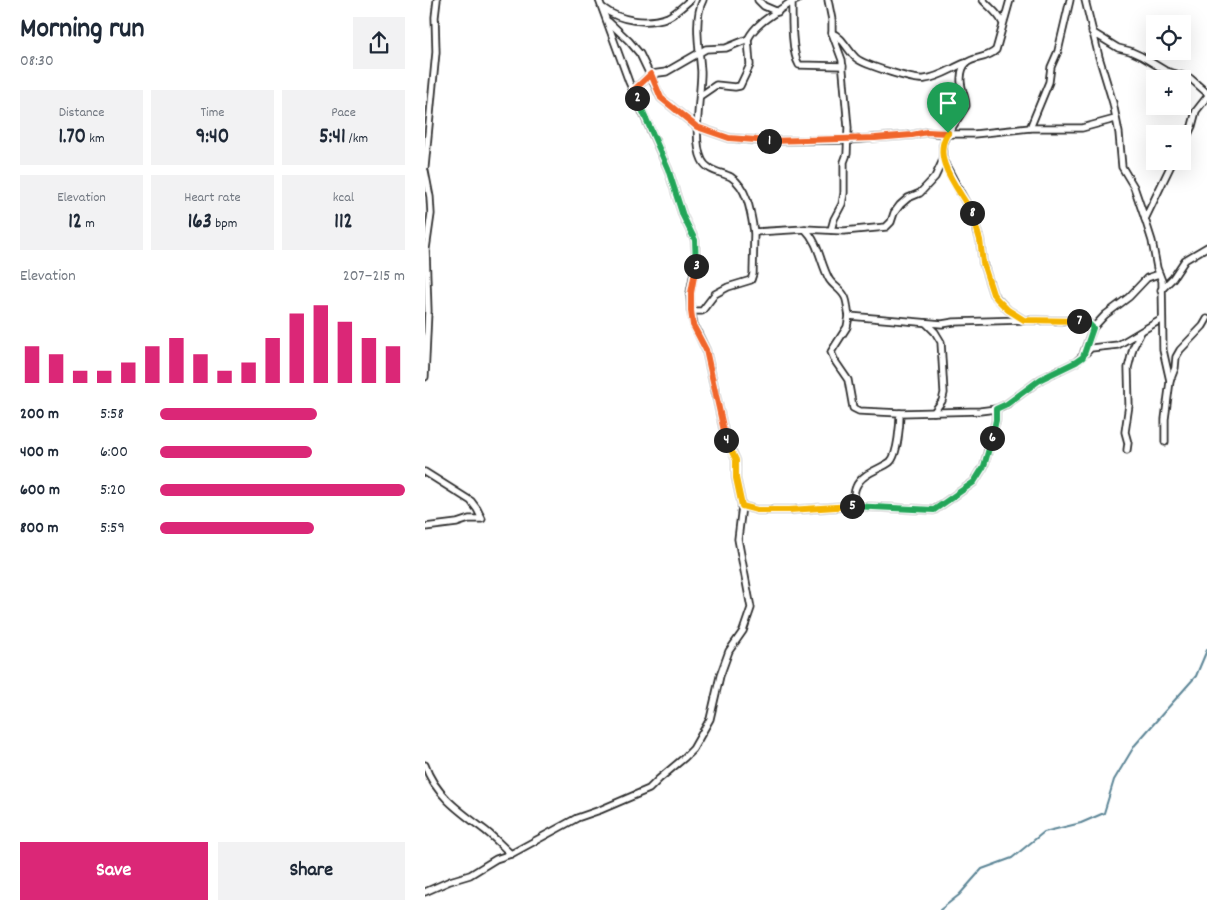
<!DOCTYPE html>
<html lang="en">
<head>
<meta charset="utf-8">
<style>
  :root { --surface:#fff; --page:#f2f2f3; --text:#1f2937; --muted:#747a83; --accent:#db2777 }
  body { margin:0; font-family:Dekko,sans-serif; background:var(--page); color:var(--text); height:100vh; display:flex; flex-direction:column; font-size:19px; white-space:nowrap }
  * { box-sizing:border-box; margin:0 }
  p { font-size:16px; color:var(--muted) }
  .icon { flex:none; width:28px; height:28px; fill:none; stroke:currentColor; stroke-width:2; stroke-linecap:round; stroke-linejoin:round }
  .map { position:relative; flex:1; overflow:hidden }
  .sheet { display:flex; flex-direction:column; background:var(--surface); width:425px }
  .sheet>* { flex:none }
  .buttons { position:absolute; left:721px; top:15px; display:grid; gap:10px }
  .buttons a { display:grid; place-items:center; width:45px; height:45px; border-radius:0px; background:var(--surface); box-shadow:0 5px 20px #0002; font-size:25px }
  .pin { position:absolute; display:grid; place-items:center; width:42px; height:42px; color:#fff; margin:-51px -21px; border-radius:50% 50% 50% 0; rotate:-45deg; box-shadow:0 0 5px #0007 }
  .pin .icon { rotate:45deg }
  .km { position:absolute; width:25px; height:25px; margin:-12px; border-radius:50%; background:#222; color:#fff; font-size:14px; line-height:25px; text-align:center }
  .round { display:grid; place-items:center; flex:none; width:52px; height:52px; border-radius:0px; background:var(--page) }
  .headline { display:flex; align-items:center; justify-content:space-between; height:85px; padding:0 20px }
  h1 { font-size:28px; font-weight:700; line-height:38px }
  .stats { display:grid; grid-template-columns:repeat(3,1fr); gap:8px; height:85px; padding:5px 20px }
  .stats div { display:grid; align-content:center; border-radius:0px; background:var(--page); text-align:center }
  .stats b { font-size:21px; font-weight:700 }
  .stats small { font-size:14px; font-weight:400 }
  .stats p { font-size:14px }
  .chart { height:140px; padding:10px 20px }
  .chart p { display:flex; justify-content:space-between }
  .chart svg { width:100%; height:90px; margin-top:5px; stroke:var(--accent); stroke-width:6 }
  .cta { display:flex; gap:10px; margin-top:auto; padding:10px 20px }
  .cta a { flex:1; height:58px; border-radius:0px; background:var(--accent); color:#fff; font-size:20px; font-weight:700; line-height:58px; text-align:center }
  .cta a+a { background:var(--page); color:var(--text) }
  ul { padding:0 20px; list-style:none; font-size:16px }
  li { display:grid; grid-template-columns:80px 60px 1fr; align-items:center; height:38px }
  li i { height:12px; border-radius:6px; background:var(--accent) }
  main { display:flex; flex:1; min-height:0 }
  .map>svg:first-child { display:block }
</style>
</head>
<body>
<main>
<section class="sheet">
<div class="headline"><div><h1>Morning run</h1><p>08:30</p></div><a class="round"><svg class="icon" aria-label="share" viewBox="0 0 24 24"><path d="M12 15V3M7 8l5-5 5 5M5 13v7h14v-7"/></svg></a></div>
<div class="stats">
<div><p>Distance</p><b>1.70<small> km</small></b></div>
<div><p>Time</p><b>9:40</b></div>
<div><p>Pace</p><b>5:41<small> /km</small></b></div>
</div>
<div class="stats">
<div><p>Elevation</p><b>12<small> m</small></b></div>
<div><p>Heart rate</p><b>163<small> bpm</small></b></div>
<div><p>kcal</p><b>112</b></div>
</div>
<div class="chart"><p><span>Elevation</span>207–215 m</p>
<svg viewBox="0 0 160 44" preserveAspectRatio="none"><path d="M5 44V26M15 44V30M25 44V38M35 44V38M45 44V34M55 44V26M65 44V22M75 44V30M85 44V38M95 44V34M105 44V22M115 44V10M125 44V6M135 44V14M145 44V22M155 44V26"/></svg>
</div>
<ul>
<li><b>200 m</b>5:58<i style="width:64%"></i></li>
<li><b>400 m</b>6:00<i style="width:62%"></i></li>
<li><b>600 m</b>5:20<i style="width:100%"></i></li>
<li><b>800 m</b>5:59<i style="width:63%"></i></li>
</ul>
<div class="cta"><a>Save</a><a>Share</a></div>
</section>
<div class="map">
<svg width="782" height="910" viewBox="0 0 782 910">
  <rect width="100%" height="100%" fill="#fff"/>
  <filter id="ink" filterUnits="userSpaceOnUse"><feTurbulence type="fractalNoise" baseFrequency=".02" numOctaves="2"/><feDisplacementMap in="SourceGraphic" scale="10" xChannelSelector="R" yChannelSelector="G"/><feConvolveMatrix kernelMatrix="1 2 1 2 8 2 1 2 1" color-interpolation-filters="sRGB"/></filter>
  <g filter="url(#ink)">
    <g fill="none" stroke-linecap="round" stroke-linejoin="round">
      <path stroke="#5d8697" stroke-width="2" d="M515 910 534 895 557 869 587 858 619 832 656 823 679 813 689 780 710 745 771 676 782 650"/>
      <defs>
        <g id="street">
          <path d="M278 0C268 19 275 52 276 72 276 96 267 140 277 160 282 171 296 172 306 177 323 188 326 214 329 232L380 229C394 243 395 262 404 279 408 286 416 289 420 297 423 303 422 310 424 316L517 324 529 322 599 320"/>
          <path d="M333 0 339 6 353 12"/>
          <path d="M367 0C367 16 366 52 374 65L418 66"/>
          <path d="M403 0 407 20V33L417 60 423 128 422 154 419 162V193L417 204 409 219 406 230"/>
          <path d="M558 0C564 7 574 14 577 22"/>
          <path d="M660 0 674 57 688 103 694 133 697 167 709 187 720 219 727 241 732 268 737 281 738 350 745 381 740 419V442"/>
          <path d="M178 8C195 21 222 25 243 17 251 13 258 6 265 0"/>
          <path d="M184 22 204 41 215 54 236 98 272 127 304 138 339 141 423 140 487 135 502 132 518 134H549L605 128H657L690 119"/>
          <path d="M667 32 693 48 705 51 716 56 741 71 765 78 782 93"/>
          <path d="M407 33C418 37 422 50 431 58 439 65 490 81 500 79 515 77 527 68 540 63"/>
          <path d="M208 91 226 74 241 72 281 49 301 48 323 39C332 21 352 13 367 1L372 0"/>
          <path d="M275 96 291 85 310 87 315 86 325 65 323 39"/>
          <path d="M605 128 624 82 626 67 633 51 645 0"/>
          <path d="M758 145 767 126 771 111 782 97"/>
          <path d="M518 160 547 214 555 240 558 263 568 294 583 310 599 320 655 321 662 322 668 328"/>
          <path d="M0 167 11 52 10 17 12 0"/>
          <path d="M0 171 5 197 6 214 1 249 3 311 0 377"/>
          <path d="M720 219 748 161"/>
          <path d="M380 229 419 231 461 227 466 222 469 213 475 205 483 198 495 193 510 177 518 160V145L521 137 541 106C541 96 535 88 536 78 537 52 558 63 571 50L585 0"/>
          <path d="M736 290 748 278 760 260 782 247"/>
          <path d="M266 311H277L290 294 303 287 326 280 328 274 329 232"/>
          <path d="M424 316 422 327 406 352 410 361 423 380 428 408 434 411 475 413C475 423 473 455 465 462 454 470 437 473 431 487 428 493 430 500 427 506"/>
          <path d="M501 323 510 332 516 342 519 393 517 401 509 412"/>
          <path d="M659 352 668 328 680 315 704 297 722 278 734 274"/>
          <path d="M745 381 750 368 751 357 755 350 778 326 782 319"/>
          <path d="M475 413 555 411 571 409 582 404 616 379 651 362 666 348 693 345 737 319"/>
          <path d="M702 450 703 443 700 432 704 405 703 368 708 348 716 332"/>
          <path d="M0 472 46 501 52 509 57 519H44L32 523 0 527"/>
          <path d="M317 506 332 510H365L427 506 509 510 549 482 559 466 571 420V409"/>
          <path d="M0 765C9 793 34 811 57 828 67 835 76 845 86 854"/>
          <path d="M0 892 25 881 45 875 71 859 86 854 152 818 175 810 224 789 234 779 259 758 268 749 285 719 295 676 304 651 318 631 326 608 313 539 317 506 311 478V460L300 436 281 350 269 325 266 311 265 293 271 262 270 240 258 216 243 169 204 82 174 0"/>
        </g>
      </defs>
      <use href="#street" stroke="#2b2b2b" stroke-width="9"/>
      <use href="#street" stroke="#fff" stroke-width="5.5"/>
    </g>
  </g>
  <g fill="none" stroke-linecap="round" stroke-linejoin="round" filter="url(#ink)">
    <defs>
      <path id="split-1" d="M344 141 450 138 487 135 502 132 523 133"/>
      <path id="split-2" d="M212 98 208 91 226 74 236 98 272 127 304 138 344 141"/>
      <path id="split-3" d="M212 98 243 169 258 216 270 240 271 266"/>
      <path id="split-4" d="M271 266 266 293V311L268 325 281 350 301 440"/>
      <path id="split-5" d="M301 440 311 460V478L317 506 332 510H364L427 506"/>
      <path id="split-6" d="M427 506 509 510 549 482 559 466 567 438"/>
      <path id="split-7" d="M567 438 571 420V409L582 404 616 379 651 362 658 357 668 328 662 322 654 321"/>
      <path id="split-8" d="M547 213 555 240 558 263 568 294 572 299 583 310 599 320 654 321"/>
      <path id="split-9" d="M523 133C505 159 535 190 547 213"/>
    </defs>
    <use href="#split-1" stroke="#fff" stroke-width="10"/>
    <use href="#split-2" stroke="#fff" stroke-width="10"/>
    <use href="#split-3" stroke="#fff" stroke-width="10"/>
    <use href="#split-4" stroke="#fff" stroke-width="10"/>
    <use href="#split-5" stroke="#fff" stroke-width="10"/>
    <use href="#split-6" stroke="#fff" stroke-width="10"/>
    <use href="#split-7" stroke="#fff" stroke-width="10"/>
    <use href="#split-8" stroke="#fff" stroke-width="10"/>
    <use href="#split-9" stroke="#fff" stroke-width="10"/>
    <use href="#split-1" stroke="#f0652b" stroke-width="6"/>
    <use href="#split-2" stroke="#f0652b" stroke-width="6"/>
    <use href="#split-3" stroke="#22a559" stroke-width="6"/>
    <use href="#split-4" stroke="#f0652b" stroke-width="6"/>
    <use href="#split-5" stroke="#f5b400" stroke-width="6"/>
    <use href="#split-6" stroke="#22a559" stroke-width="6"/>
    <use href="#split-7" stroke="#22a559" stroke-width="6"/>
    <use href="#split-8" stroke="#f5b400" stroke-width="6"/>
    <use href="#split-9" stroke="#f5b400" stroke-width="6"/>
  </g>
</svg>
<div class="buttons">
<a><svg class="icon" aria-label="locate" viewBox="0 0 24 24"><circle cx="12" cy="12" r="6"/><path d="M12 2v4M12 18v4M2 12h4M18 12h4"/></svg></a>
<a>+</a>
<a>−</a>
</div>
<div class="pin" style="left:523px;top:133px;background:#1e9e55"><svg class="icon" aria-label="arrive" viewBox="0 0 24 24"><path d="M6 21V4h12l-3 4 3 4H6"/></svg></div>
<b class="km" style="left:344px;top:141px">1</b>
<b class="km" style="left:212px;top:98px">2</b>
<b class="km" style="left:271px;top:266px">3</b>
<b class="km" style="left:301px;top:440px">4</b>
<b class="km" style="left:427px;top:506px">5</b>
<b class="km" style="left:567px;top:438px">6</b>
<b class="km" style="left:654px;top:321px">7</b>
<b class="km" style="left:547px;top:213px">8</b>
</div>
</main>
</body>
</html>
